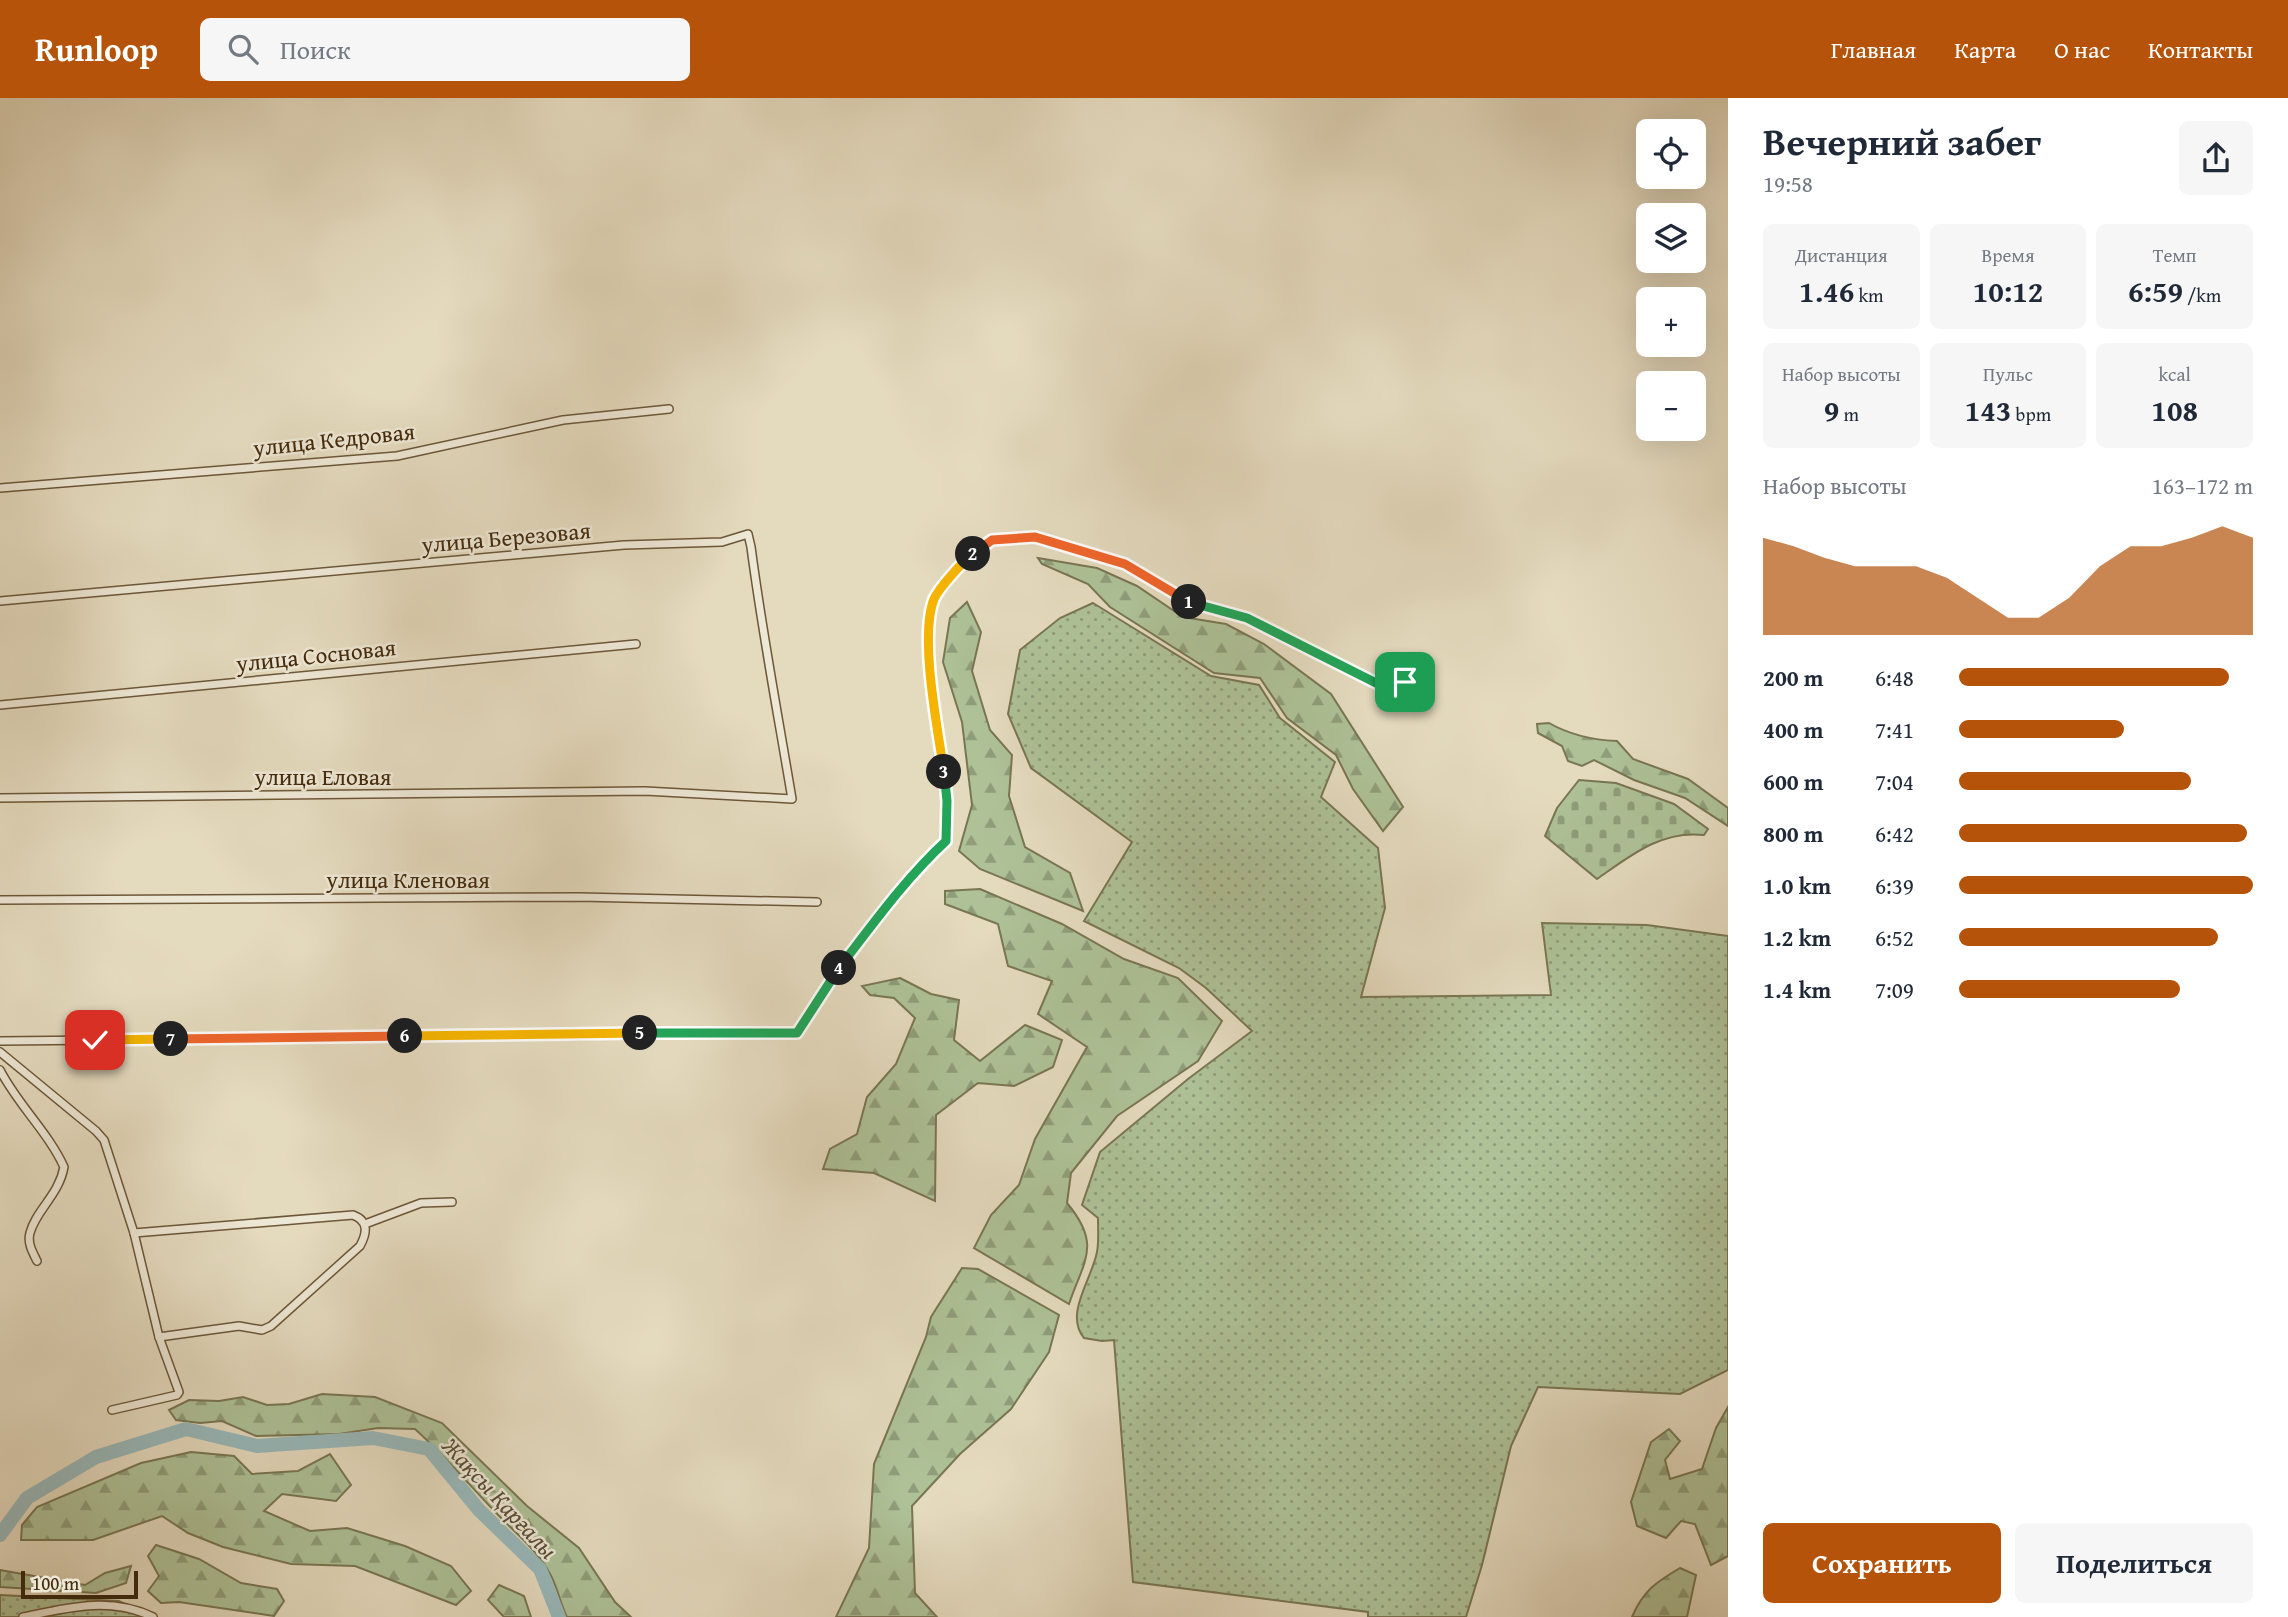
<!DOCTYPE html>
<html lang="ru">
<head>
<meta charset="utf-8">
<style>
  :root { --surface:#fff; --page:#f6f6f7; --text:#1f2937; --muted:#747a83; --accent:#b45309 }
  body { margin:0; font-family:"Gentium Book Plus",serif; background:var(--page); color:var(--text); height:100vh; display:flex; flex-direction:column; font-size:26px; white-space:nowrap }
  * { box-sizing:border-box; margin:0 }
  p { font-size:23px; color:var(--muted) }
  .icon { flex:none; width:38px; height:38px; fill:none; stroke:currentColor; stroke-width:2; stroke-linecap:round; stroke-linejoin:round }
  .map { position:relative; flex:1; overflow:hidden }
  .drawer { display:flex; flex-direction:column; background:var(--surface); width:560px }
  .drawer>* { flex:none }
  .tools { position:absolute; left:1636px; top:21px; display:grid; gap:14px }
  .tools a { display:grid; place-items:center; width:70px; height:70px; border-radius:10px; background:var(--surface); box-shadow:0 7px 28px #0002; font-size:35px }
  .scale { position:absolute; left:21px; bottom:18px; width:117px; box-sizing:border-box; padding-left:7px; border:4px solid #442b0c; border-top:0; font-size:19px; line-height:24px; white-space:nowrap; color:#442b0c; -webkit-text-stroke:5px #ede7d5; paint-order:stroke }
  .pin { position:absolute; display:grid; place-items:center; width:60px; height:60px; color:#fff; margin:-30px; border-radius:14px; box-shadow:0 4px 10px #0006 }
  .km { position:absolute; width:35px; height:35px; margin:-18px; border-radius:50%; background:#222; color:#fff; font-size:19px; line-height:35px; text-align:center }
  .round { display:grid; place-items:center; flex:none; width:74px; height:74px; border-radius:10px; background:var(--page) }
  .summary { display:flex; align-items:center; justify-content:space-between; height:119px; padding:0 35px }
  h1 { font-size:38px; font-weight:700; line-height:52px }
  .metrics { display:grid; grid-template-columns:repeat(3,1fr); gap:10px; height:119px; padding:7px 35px }
  .metrics div { display:grid; align-content:center; border-radius:10px; background:var(--page); text-align:center }
  .metrics b { font-size:30px; font-weight:700 }
  .metrics small { font-size:19px; font-weight:400 }
  .metrics p { font-size:19px }
  .chart { height:196px; padding:14px 35px }
  .chart p { display:flex; justify-content:space-between }
  .chart svg { width:100%; height:126px; margin-top:7px; fill:var(--accent); opacity:.7 }
  .primary-button { display:flex; gap:14px; margin-top:auto; padding:14px 35px }
  .primary-button a { flex:1; height:80px; border-radius:10px; background:var(--accent); color:#fff; font-size:28px; font-weight:700; line-height:80px; text-align:center }
  .primary-button a+a { background:var(--page); color:var(--text) }
  ul { padding:0 35px; list-style:none; font-size:23px }
  li { display:grid; grid-template-columns:112px 84px 1fr; align-items:center; height:52px }
  li i { height:18px; border-radius:9px; background:var(--accent) }
  header { display:flex; align-items:center; gap:42px; box-sizing:border-box; height:98px; padding:0 35px; background:var(--accent); color:#fff }
  header strong { font-size:33px }
  nav { display:flex; gap:38px; margin-inline-start:auto; font-size:24px }
  .search { width:490px; height:63px; background:var(--page); display:flex; align-items:center; gap:18px; box-sizing:border-box; padding:0 24px; border-radius:10px; color:var(--muted); font-size:26px }
  main { display:flex; flex:1; min-height:0 }
  .map>svg:first-child { display:block }
</style>
</head>
<body>
<header>
<strong>Runloop</strong>
<div class="search"><svg class="icon" aria-label="search" viewBox="0 0 24 24"><circle cx="10" cy="10" r="6"/><path d="M15 15l6 6"/></svg>Поиск</div>
<nav><a>Главная</a><a>Карта</a><a>О нас</a><a>Контакты</a></nav>
</header>
<main>
<div class="map">
<svg width="1728" height="1519" viewBox="0 0 1728 1519">
  <defs>
    <pattern id="forest-firs" width="22" height="20" patternUnits="userSpaceOnUse" patternTransform="scale(1.75)"><rect width="22" height="20" fill="#aec197"/><path d="M5 1l3.5 6h-7zM16 11l3.5 6h-7z" fill="#8f9d7a"/></pattern>
    <pattern id="cemetery-stones" width="16" height="16" patternUnits="userSpaceOnUse" patternTransform="scale(1.75)"><rect width="16" height="16" fill="#aec197"/><path d="M2 7V4a2 2 0 0 1 4 0v3zM10 15v-3a2 2 0 0 1 4 0v3z" fill="#8f9d7a"/></pattern>
    <pattern id="garden-dots" width="8" height="8" patternUnits="userSpaceOnUse" patternTransform="scale(1.75)"><rect width="8" height="8" fill="#aec197"/><path d="M2 2h.1M6 6h.1" fill="none" stroke="#8f9d7a" stroke-width="1.8" stroke-linecap="round"/></pattern>
  </defs>
  <rect width="100%" height="100%" fill="#e4dabe"/>
  <filter id="stains"><feTurbulence type="fractalNoise" baseFrequency=".00286" numOctaves="4"/><feColorMatrix values="0 0 0 0 .2 0 0 0 0 .09 0 0 0 0 .02 0 0 0 .5 -.17"/></filter>
  <radialGradient id="worn" r=".72"><stop offset=".6" stop-color="#630" stop-opacity="0"/><stop offset="1" stop-color="#630" stop-opacity=".3"/></radialGradient>
  <g fill="url(#forest-firs)" stroke="#797652" stroke-width="2">
    <path d="M1038 460 1097 470 1137 488 1183 519 1226 526 1264 546 1331 596 1403 709 1383 733 1353 691 1336 657 1287 620 1260 580 1214 575 1110 509 1088 486 1042 466Z"/>
    <path d="M967 504 981 534 972 573 990 632 1012 657 1009 698 1025 749 1070 775 1083 813 980 771 959 753 972 707 962 624 943 564 950 520Z"/>
    <path d="M1549 625C1570 637 1593 642 1617 643L1633 661 1688 681 1728 710V728L1685 700 1634 682 1594 662 1582 668 1568 663 1562 648 1538 635 1537 626Z"/>
    <path d="M980 791 1062 826 1124 861 1178 880 1222 923 1198 963 1117 1018 1071 1075 1067 1105C1102 1147 1084 1162 1069 1206L974 1150 991 1117 1019 1087 1035 1041 1087 949 1038 916 1052 883 1008 868 998 826 945 806V793Z"/>
    <path d="M900 880 931 896 959 902 954 942 980 963 1025 927 1062 942 1053 969 1014 988 978 985 936 1017 935 1103 874 1075 823 1071 830 1051 857 1036 867 999 896 966 915 920 894 900 870 897 862 888Z"/>
    <path d="M962 1170 978 1171 1059 1217 1049 1254 1011 1311 960 1356 912 1408 915 1495 937 1519H836L869 1450 874 1366 926 1239 931 1219Z"/>
    <path d="M322 1296 375 1299 442 1325 527 1408 579 1450 615 1504 631 1519H567C560 1505 557 1487 549 1474 538 1454 518 1437 502 1421 473 1391 446 1359 415 1331L378 1330 339 1336 256 1338 222 1323 200 1325 176 1322 169 1312 189 1302 219 1303 243 1299 267 1307 289 1306Z"/>
    <path d="M1728 1309V1458L1711 1467 1695 1426 1681 1423 1666 1440 1637 1428 1631 1404 1651 1344 1669 1331 1680 1343 1665 1362 1670 1381 1702 1371 1716 1330Z"/>
    <path d="M191 1354 234 1358 252 1376 298 1373 330 1356 351 1387 336 1403 282 1396 264 1413 310 1433 347 1430 405 1448 451 1468 471 1493 456 1507 355 1468 291 1466 223 1449 188 1435 162 1418 93 1442H21L22 1427 37 1409 141 1365Z"/>
    <path d="M156 1447 199 1461 241 1485 277 1491 284 1503 274 1518 179 1504 161 1505 148 1493 159 1478 148 1458Z"/>
    <path d="M131 1468 126 1485 96 1495 0 1489V1472L85 1487 105 1475Z"/>
    <path d="M1680 1470 1696 1477 1687 1519H1632C1643 1493 1656 1484 1680 1470Z"/>
    <path d="M499 1487 524 1498 531 1519H504L488 1502Z"/>
  </g>
  <path fill="url(#cemetery-stones)" stroke="#797652" stroke-width="2" d="M1579 682 1616 685 1674 706 1708 731 1704 737C1661 732 1630 758 1597 781L1545 738 1557 710Z"/>
  <g fill="url(#garden-dots)" stroke="#797652" stroke-width="2">
    <path d="M1093 505 1211 578 1259 587 1280 620 1335 664 1321 699 1378 750 1385 810 1361 899 1551 897 1542 825 1647 827 1728 838V1272L1680 1296 1538 1289 1511 1348 1482 1467 1466 1519H1368V1514L1133 1484 1114 1242 1102 1243 1084 1240C1064 1216 1092 1181 1097 1154 1099 1143 1098 1131 1098 1120L1082 1107 1100 1054 1188 981 1252 933 1206 890 1179 870 1084 823 1132 744 1031 670 1008 616 1020 552 1060 520Z"/>
    <path d="M0 1497 119 1503 151 1519H0Z"/>
  </g>
  <g fill="none" stroke-linecap="round" stroke-linejoin="round">
    <path stroke="#98b8ba" stroke-width="14" d="M0 1437 27 1400 96 1359 186 1331 257 1348 373 1340 429 1351 479 1412 540 1471 559 1519"/>
    <defs>
      <g id="street">
        <path d="M0 390 397 358 563 322 669 311"/>
        <path d="M0 503 624 447 722 444 748 436 751 449C762 533 778 617 792 701L645 693 0 700"/>
        <path d="M0 607 636 546"/>
        <path d="M0 802 579 799 817 804"/>
        <path d="M0 943 797 935C840 867 886 798 945 743L947 703 931 582 929 524 935 500 967 460 992 442 1036 439 1125 466 1193 507 1247 520 1378 586 1405 584"/>
        <path d="M0 954 96 1033 104 1042 134 1135 159 1239 179 1294 177 1297 112 1312"/>
        <path d="M0 972C18 1007 48 1034 64 1069 59 1097 36 1112 30 1135 27 1145 33 1155 37 1163"/>
        <path d="M365 1126 421 1105 452 1104"/>
        <path d="M134 1135 353 1117C369 1123 367 1135 360 1148L271 1228 262 1232 239 1228 159 1239"/>
        <path d="M23 1519C66 1510 110 1498 153 1519"/>
      </g>
    </defs>
    <use href="#street" stroke="#6c5738" stroke-width="10"/>
    <use href="#street" stroke="#ede7d5" stroke-width="7"/>
  </g>
  <g fill="none" stroke-linecap="round" stroke-linejoin="round">
    <defs>
      <path id="split-1" d="M1189 504 1247 520 1378 586 1405 584"/>
      <path id="split-2" d="M973 456 992 442 1035 439 1125 466 1189 504"/>
      <path id="split-3" d="M944 674C938 632 919 539 934 501 939 490 963 463 973 456"/>
      <path id="split-4" d="M839 870C873 826 905 781 946 743L947 703 944 674"/>
      <path id="split-5" d="M640 935H797L839 870"/>
      <path id="split-6" d="M405 938 640 935"/>
      <path id="split-7" d="M171 941 405 938"/>
      <path id="split-8" d="M95 942 171 941"/>
    </defs>
    <use href="#split-1" stroke="#fff" stroke-width="14"/>
    <use href="#split-2" stroke="#fff" stroke-width="14"/>
    <use href="#split-3" stroke="#fff" stroke-width="14"/>
    <use href="#split-4" stroke="#fff" stroke-width="14"/>
    <use href="#split-5" stroke="#fff" stroke-width="14"/>
    <use href="#split-6" stroke="#fff" stroke-width="14"/>
    <use href="#split-7" stroke="#fff" stroke-width="14"/>
    <use href="#split-8" stroke="#fff" stroke-width="14"/>
    <use href="#split-1" stroke="#22a559" stroke-width="9"/>
    <use href="#split-2" stroke="#f0652b" stroke-width="9"/>
    <use href="#split-3" stroke="#f5b400" stroke-width="9"/>
    <use href="#split-4" stroke="#22a559" stroke-width="9"/>
    <use href="#split-5" stroke="#22a559" stroke-width="9"/>
    <use href="#split-6" stroke="#f5b400" stroke-width="9"/>
    <use href="#split-7" stroke="#f0652b" stroke-width="9"/>
    <use href="#split-8" stroke="#f5b400" stroke-width="9"/>
  </g>
  <g text-anchor="middle" dominant-baseline="central" stroke-width="5" stroke-linejoin="round" paint-order="stroke">
    <g font-size="23" fill="#442b0c" stroke="#ede7d5">
      <text transform="translate(334 341) rotate(-6)">улица Кедровая</text>
      <text transform="translate(506 439) rotate(-5)">улица Березовая</text>
      <text transform="translate(316 557) rotate(-6)">улица Сосновая</text>
      <text x="323" y="678">улица Еловая</text>
      <text x="408" y="781">улица Кленовая</text>
    </g>
    <g font-size="24" font-style="italic" fill="#594e38" stroke="#ede7d5">
      <text transform="translate(500 1400) rotate(47)">Жақсы Қарғалы</text>
    </g>
  </g>
  <rect width="100%" height="100%" filter="url(#stains)"/>
  <rect width="100%" height="100%" fill="url(#worn)"/>
</svg>
<div class="tools">
<a><svg class="icon" aria-label="locate" viewBox="0 0 24 24"><circle cx="12" cy="12" r="6"/><path d="M12 2v4M12 18v4M2 12h4M18 12h4"/></svg></a>
<a><svg class="icon" aria-label="layers" viewBox="0 0 24 24"><path d="M12 4l9 5-9 5-9-5zM3 14l9 5 9-5"/></svg></a>
<a>+</a>
<a>−</a>
</div>
<div class="scale">100 m</div>
<div class="pin" style="left:1405px;top:584px;background:#1e9e55"><svg class="icon" aria-label="arrive" viewBox="0 0 24 24"><path d="M6 21V4h12l-3 4 3 4H6"/></svg></div>
<div class="pin" style="left:95px;top:942px;background:#d93025"><svg class="icon" aria-label="check" viewBox="0 0 24 24"><path d="M5 12l5 5 9-10"/></svg></div>
<b class="km" style="left:1189px;top:504px">1</b>
<b class="km" style="left:973px;top:456px">2</b>
<b class="km" style="left:944px;top:674px">3</b>
<b class="km" style="left:839px;top:870px">4</b>
<b class="km" style="left:640px;top:935px">5</b>
<b class="km" style="left:405px;top:938px">6</b>
<b class="km" style="left:171px;top:941px">7</b>
</div>
<section class="drawer">
<div class="summary"><div><h1>Вечерний забег</h1><p>19:58</p></div><a class="round"><svg class="icon" aria-label="share" viewBox="0 0 24 24"><path d="M12 15V3M7 8l5-5 5 5M5 13v7h14v-7"/></svg></a></div>
<div class="metrics">
<div><p>Дистанция</p><b>1.46<small> km</small></b></div>
<div><p>Время</p><b>10:12</b></div>
<div><p>Темп</p><b>6:59<small> /km</small></b></div>
</div>
<div class="metrics">
<div><p>Набор высоты</p><b>9<small> m</small></b></div>
<div><p>Пульс</p><b>143<small> bpm</small></b></div>
<div><p>kcal</p><b>108</b></div>
</div>
<div class="chart"><p><span>Набор высоты</span>163–172 m</p>
<svg viewBox="0 0 160 44" preserveAspectRatio="none"><path d="M0 44V10L10 13L20 17L30 20L40 20L50 20L60 24L70 31L80 38L90 38L100 31L110 20L120 13L130 13L140 10L150 6L160 10V44z"/></svg>
</div>
<ul>
<li><b>200 m</b>6:48<i style="width:92%"></i></li>
<li><b>400 m</b>7:41<i style="width:56%"></i></li>
<li><b>600 m</b>7:04<i style="width:79%"></i></li>
<li><b>800 m</b>6:42<i style="width:98%"></i></li>
<li><b>1.0 km</b>6:39<i style="width:100%"></i></li>
<li><b>1.2 km</b>6:52<i style="width:88%"></i></li>
<li><b>1.4 km</b>7:09<i style="width:75%"></i></li>
</ul>
<div class="primary-button"><a>Сохранить</a><a>Поделиться</a></div>
</section>
</main>
</body>
</html>
